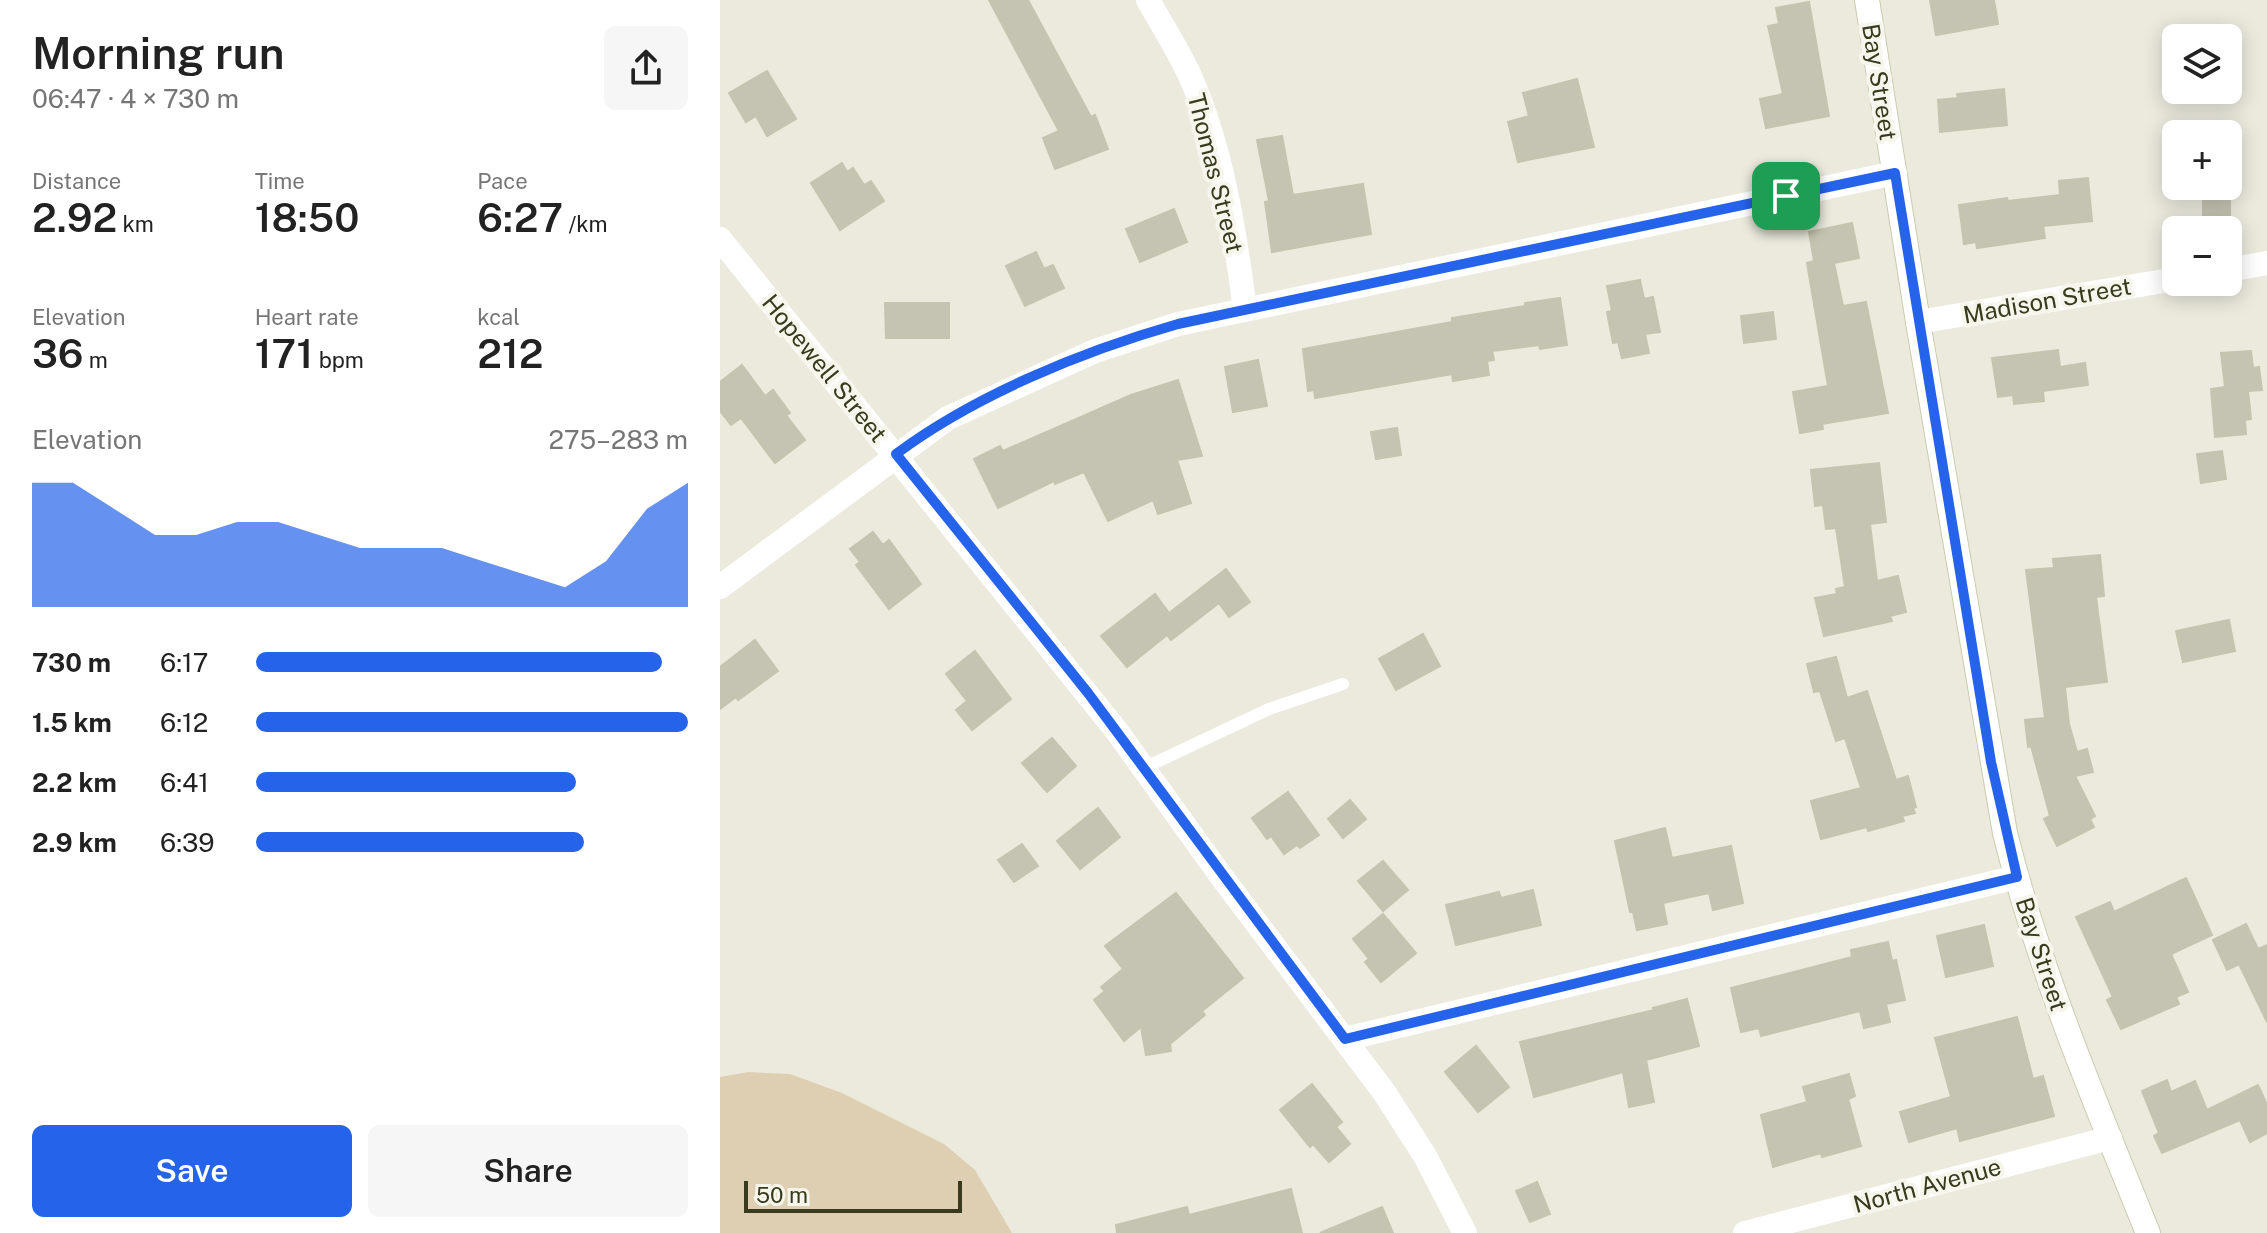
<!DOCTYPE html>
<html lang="en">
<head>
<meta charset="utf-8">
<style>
  :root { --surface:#fff; --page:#f6f6f6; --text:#222; --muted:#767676; --accent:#2563eb }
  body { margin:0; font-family:"Public Sans",sans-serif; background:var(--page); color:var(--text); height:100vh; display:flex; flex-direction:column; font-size:30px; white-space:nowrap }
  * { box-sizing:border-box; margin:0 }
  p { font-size:26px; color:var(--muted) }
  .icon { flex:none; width:44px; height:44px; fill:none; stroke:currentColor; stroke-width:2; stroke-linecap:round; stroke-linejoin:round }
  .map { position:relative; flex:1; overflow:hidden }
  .panel { display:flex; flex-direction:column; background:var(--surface); width:720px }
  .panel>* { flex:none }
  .buttons { position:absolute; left:1442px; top:24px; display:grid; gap:16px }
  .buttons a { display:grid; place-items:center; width:80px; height:80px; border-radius:12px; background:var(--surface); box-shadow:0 4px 20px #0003; font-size:40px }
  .scale { position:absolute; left:24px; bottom:20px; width:218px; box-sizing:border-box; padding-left:8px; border:4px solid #383b1d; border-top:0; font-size:22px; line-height:28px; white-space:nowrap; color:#383b1d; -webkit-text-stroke:6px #f7f6ed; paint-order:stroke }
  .pin { position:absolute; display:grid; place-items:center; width:68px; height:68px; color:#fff; margin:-34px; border-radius:16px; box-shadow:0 4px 12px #0006 }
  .round { display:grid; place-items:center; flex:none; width:84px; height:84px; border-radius:12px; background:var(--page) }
  .summary { display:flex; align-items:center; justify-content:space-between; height:136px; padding:0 32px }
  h1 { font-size:44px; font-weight:600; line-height:60px }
  .figures { display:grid; grid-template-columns:repeat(3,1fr); gap:12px; height:136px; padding:8px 32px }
  .figures div { display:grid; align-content:center }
  .figures b { font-size:40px; font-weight:600 }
  .figures small { font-size:22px; font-weight:400 }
  .figures p { font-size:22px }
  .chart { height:224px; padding:16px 32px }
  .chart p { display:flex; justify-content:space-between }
  .chart svg { width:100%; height:144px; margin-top:8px; fill:var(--accent); opacity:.7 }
  .button { display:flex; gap:16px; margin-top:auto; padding:16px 32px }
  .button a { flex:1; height:92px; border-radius:12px; background:var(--accent); color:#fff; font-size:32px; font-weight:600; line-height:92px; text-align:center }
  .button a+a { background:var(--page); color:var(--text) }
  ul { padding:0 32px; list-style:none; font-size:26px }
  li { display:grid; grid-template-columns:128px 96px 1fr; align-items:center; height:60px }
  li i { height:20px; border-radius:10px; background:var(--accent) }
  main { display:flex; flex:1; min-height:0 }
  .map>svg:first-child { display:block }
</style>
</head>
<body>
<main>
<section class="panel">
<div class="summary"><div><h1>Morning run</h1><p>06:47 · 4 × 730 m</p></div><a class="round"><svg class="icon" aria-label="share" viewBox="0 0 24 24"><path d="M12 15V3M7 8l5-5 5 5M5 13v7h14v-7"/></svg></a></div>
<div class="figures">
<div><p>Distance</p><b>2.92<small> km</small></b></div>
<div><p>Time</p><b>18:50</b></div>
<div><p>Pace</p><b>6:27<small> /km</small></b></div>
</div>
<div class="figures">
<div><p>Elevation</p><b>36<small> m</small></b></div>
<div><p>Heart rate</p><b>171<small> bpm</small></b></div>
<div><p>kcal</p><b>212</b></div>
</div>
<div class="chart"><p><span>Elevation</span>275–283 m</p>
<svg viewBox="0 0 160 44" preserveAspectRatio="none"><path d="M0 44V6L10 6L20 14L30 22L40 22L50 18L60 18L70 22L80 26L90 26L100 26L110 30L120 34L130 38L140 30L150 14L160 6V44z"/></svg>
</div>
<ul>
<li><b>730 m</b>6:17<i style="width:94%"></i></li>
<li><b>1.5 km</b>6:12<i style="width:100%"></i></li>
<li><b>2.2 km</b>6:41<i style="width:74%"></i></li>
<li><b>2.9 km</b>6:39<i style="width:76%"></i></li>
</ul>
<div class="button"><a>Save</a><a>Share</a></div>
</section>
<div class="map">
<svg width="1547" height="1233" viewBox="0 0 1547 1233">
  <rect width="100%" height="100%" fill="#ebeadd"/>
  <path fill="#dfcfb2" d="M28 1072 70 1074 122 1093 224 1144 255 1170 292 1233H0V1077Z"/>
  <g fill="#c5c4b2" stroke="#c5c4af" stroke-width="2">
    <path d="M269 0H308L371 117 375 115 388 149 335 169 323 138 339 131Z"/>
    <path d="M1210 0H1274L1278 24 1216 35Z"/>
    <path d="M1089 2 1109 116 1046 128 1040 99 1063 94 1048 26 1059 24 1056 8Z"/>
    <path d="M47 71 76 119 47 136 36 116 26 122 9 93Z"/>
    <path d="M857 79 874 147 798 162 788 122 809 116 803 93Z"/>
    <path d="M1284 89 1287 125 1220 132 1218 100 1238 98 1237 94Z"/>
    <path d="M562 136 573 195 643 184 651 234 552 252 545 202 549 201 537 140Z"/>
    <path d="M122 163 127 172 133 168 144 185 151 181 164 201 120 230 91 183Z"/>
    <path d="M1368 178 1372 221 1323 226 1325 238 1257 248 1256 242 1244 244 1239 205 1287 198 1288 201 1340 195 1339 181Z"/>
    <rect x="1483" y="186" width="27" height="29"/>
    <path d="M454 209 467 242 420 262 406 229Z"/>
    <path d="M1132 223 1139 258 1114 263 1123 306 1146 302 1168 413 1102 424 1103 429 1080 433 1073 392 1108 386 1087 263 1094 261 1089 232Z"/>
    <path d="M316 252 324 269 333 265 344 288 305 306 286 266Z"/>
    <path d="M920 280 924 299 933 297 940 332 925 334 929 353 902 358 898 342 893 343 887 312 892 311 887 286Z"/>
    <path d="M840 298 847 345 820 349 819 345 772 351 774 360 767 361 769 375 733 381 732 374 595 398 594 390 588 391 583 349 732 322V318L805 306V303Z"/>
    <path d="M165 303H229V338H166Z"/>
    <path d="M1053 312 1056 339 1024 343 1021 316Z"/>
    <path d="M1338 350 1340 367 1365 363 1368 385 1323 391 1324 401 1294 404 1293 395 1278 397 1272 358Z"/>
    <path d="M1531 351 1533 368 1539 367 1542 390 1528 391 1531 419 1525 420 1526 434 1495 437 1491 389 1505 387 1501 353Z"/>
    <path d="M538 360 547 406 513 412 505 367Z"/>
    <path d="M22 365 45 396 53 390 70 413 66 415 85 440 55 463 21 418 11 425 0 411V382Z"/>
    <path d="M458 380 482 456 457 460 471 503 438 514 433 500 388 521 364 472 335 484 334 481 278 508 254 459 280 446 283 451 411 395Z"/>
    <path d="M677 428 681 455 656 459 651 432Z"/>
    <path d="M1502 451 1506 479 1481 483 1477 454Z"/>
    <path d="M1159 463 1166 522 1150 524 1157 581 1178 576 1186 612 1170 616 1172 621 1104 636 1095 598 1117 594 1116 589 1125 587 1116 528 1106 529 1103 505 1095 506 1091 470Z"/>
    <path d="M153 532 163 545 169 540 201 584 169 609 136 565 140 562 130 549Z"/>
    <path d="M1380 555 1384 596 1376 597 1387 682 1345 687 1349 724 1357 752 1367 749 1373 772 1355 776 1375 816 1370 819 1374 827 1337 846 1324 819 1330 816 1311 746 1308 747 1305 720 1325 718 1306 570 1334 568 1333 559Z"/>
    <path d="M506 569 530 602 509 617 499 603 451 640 447 635 407 667 381 636 435 594 449 613Z"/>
    <path d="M1509 620 1515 651 1463 662 1456 631Z"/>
    <path d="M703 634 720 666 676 690 659 659Z"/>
    <path d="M35 640 58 671 18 700 16 697 0 709V667Z"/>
    <path d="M255 651 291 699 252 730 236 710 247 701 226 674Z"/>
    <path d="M1116 657 1127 698 1147 691 1176 780 1188 776 1196 807 1193 808 1195 813 1182 816 1184 821 1148 831 1147 827 1101 839 1091 801 1141 788 1125 738 1116 741 1100 691 1094 692 1087 664Z"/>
    <path d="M332 738 356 766 327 792 302 763Z"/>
    <path d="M568 792 599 835 580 848 577 845 564 854 551 836 547 839 532 818Z"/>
    <path d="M630 800 646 819 623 838 608 819Z"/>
    <path d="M378 808 400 837 360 869 337 841Z"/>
    <path d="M945 828 952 858 1011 846 1023 903 993 910 989 893 943 903 947 924 917 930 913 912H910L895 841Z"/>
    <path d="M302 844 318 866 294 882 278 860Z"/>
    <path d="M663 861 688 890 663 911 638 881Z"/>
    <path d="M1466 878 1492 935 1451 954 1468 992 1456 997 1459 1004 1401 1029 1387 1000 1393 997 1356 917 1390 902 1394 912Z"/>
    <path d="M813 890 821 925 736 945 726 905 779 892 781 898Z"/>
    <path d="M456 893 523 978 482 1011 485 1015 450 1044 451 1051 426 1055 421 1027 404 1041 374 1000 385 991 381 987 403 969 385 946Z"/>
    <path d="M663 914 696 953 661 982 645 962 649 959 633 939Z"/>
    <path d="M1526 924 1538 949 1547 945V1022L1519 964 1507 970 1493 940Z"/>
    <path d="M1264 925 1273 966 1226 977 1217 936Z"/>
    <path d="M1168 942 1172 961 1176 960 1185 1000 1166 1004 1170 1022 1144 1028 1140 1011 1041 1036 1039 1028 1021 1032 1011 988 1132 957 1131 950Z"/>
    <path d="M967 999 979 1046 926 1060 934 1102 909 1107 903 1072 814 1097 800 1042 934 1010 933 1008Z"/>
    <path d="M1297 1017 1313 1079 1323 1076 1334 1116 1240 1141 1237 1128 1189 1142 1180 1112 1231 1097 1215 1038Z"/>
    <path d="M756 1046 789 1087 758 1112 725 1072Z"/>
    <path d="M1129 1074 1135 1096 1128 1099 1141 1146 1102 1157 1101 1153 1053 1167 1041 1115 1087 1102 1083 1087Z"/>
    <path d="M1447 1080 1451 1092 1475 1081 1487 1110 1538 1085 1547 1105V1133L1530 1142 1520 1120 1442 1153 1434 1136 1439 1133 1422 1091Z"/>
    <path d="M592 1084 622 1122 616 1127 630 1144 609 1162 593 1144 590 1147 560 1110Z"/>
    <path d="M817 1182 830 1214 810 1222 796 1191Z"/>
    <path d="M571 1189 582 1233H397L396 1225 467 1207 469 1215Z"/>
    <path d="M662 1207 673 1233H600Z"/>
  </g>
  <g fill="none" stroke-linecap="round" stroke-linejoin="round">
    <defs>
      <path id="secondary" d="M1147 0 1198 322 1285 833C1319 970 1375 1102 1428 1233"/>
    </defs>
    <use href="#secondary" stroke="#cbcbaf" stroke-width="26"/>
    <path stroke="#fff" stroke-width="12" d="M424 768 549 709 623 684"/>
    <g stroke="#fff" stroke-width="24">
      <path d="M428 0C442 25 458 50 470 76 502 148 515 232 525 310"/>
      <path d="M0 239 396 730 504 880 664 1092 705 1156 745 1233"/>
      <path d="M1508 270 1547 263"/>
      <path d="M1198 322 1456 279"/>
      <path d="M0 587 228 418 375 351 458 324 1175 173"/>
      <path d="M625 1039 1297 877"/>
      <path d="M1025 1233 1390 1138"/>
    </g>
    <use href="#secondary" stroke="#fff" stroke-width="24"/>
  </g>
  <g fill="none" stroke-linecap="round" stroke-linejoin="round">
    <defs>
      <path id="route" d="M1175 173 1271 762 1297 877 625 1039 368 693 176 454C255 395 363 351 458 324Z"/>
    </defs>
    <use href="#route" stroke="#fff" stroke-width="16"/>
    <use href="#route" stroke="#2563eb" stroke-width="10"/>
  </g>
  <g text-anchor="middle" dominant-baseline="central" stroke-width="8" stroke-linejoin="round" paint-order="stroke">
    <g font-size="24" fill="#383b1d" stroke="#f7f6ed">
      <text transform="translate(1160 82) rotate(81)">Bay Street</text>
      <text transform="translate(496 173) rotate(76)">Thomas Street</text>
      <text transform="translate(1327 300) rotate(-10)">Madison Street</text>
      <text transform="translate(105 368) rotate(51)">Hopewell Street</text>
      <text transform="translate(1322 954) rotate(72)">Bay Street</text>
      <text transform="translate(1207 1185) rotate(-15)">North Avenue</text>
    </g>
  </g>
</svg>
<div class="buttons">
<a><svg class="icon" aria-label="layers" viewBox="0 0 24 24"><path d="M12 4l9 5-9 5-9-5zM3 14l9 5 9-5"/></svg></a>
<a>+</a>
<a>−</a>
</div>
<div class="scale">50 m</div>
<div class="pin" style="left:1066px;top:196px;background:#1e9e55"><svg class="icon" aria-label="arrive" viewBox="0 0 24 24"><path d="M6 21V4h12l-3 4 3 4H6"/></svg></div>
</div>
</main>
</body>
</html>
